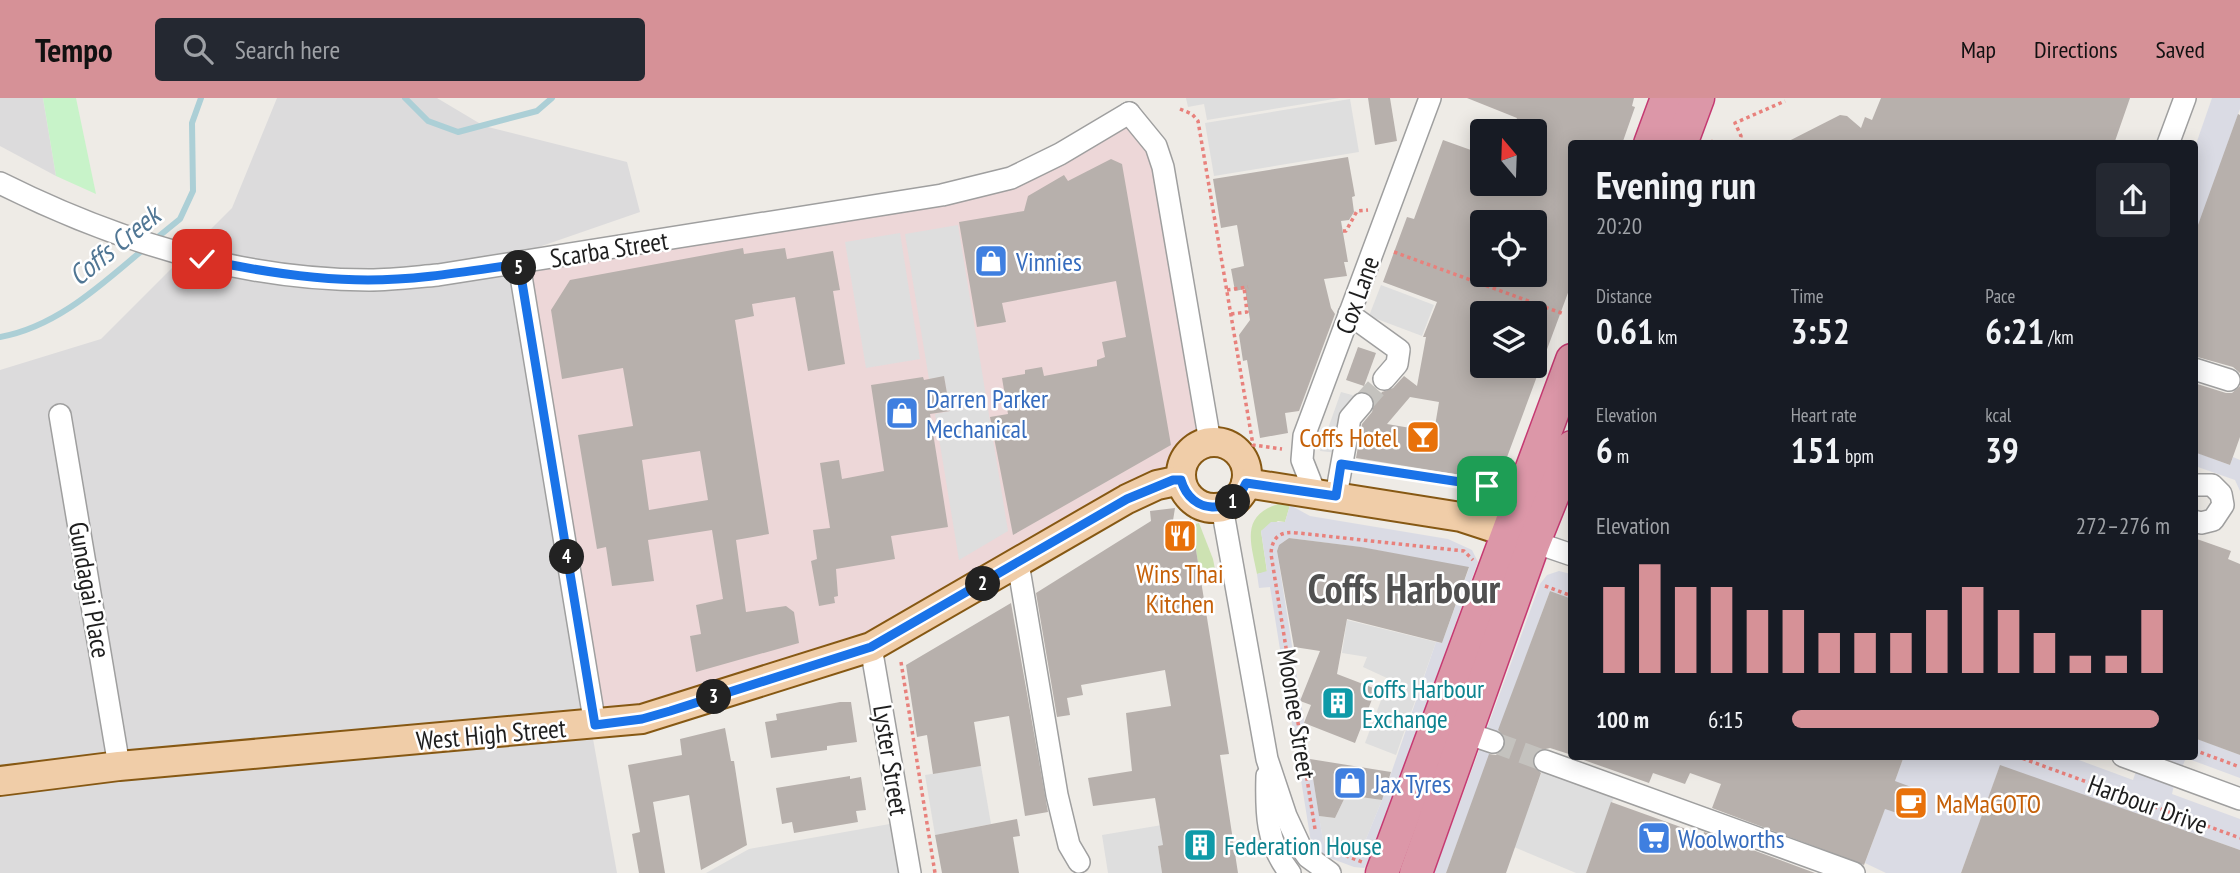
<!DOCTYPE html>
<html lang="en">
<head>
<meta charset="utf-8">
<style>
  :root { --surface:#171b24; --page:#242831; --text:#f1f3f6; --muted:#9ea1a6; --accent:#d69197 }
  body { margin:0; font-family:"PT Sans Narrow",sans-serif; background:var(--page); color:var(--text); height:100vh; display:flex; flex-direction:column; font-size:26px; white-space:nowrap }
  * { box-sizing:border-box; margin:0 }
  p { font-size:23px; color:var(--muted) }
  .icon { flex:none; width:38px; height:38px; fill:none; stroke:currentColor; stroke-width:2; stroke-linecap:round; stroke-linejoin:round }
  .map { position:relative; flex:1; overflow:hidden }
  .details { position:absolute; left:1568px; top:42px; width:630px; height:620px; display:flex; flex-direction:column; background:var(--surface); border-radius:7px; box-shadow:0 4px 18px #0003 }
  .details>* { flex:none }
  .needle { width:46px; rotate:341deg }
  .controls { position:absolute; left:1470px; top:21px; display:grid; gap:14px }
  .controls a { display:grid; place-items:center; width:77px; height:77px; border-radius:7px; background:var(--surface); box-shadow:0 4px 18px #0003; font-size:35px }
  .pin { position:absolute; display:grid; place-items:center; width:60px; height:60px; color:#fff; margin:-30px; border-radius:14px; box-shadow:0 4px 10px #0006 }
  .km { position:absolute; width:35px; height:35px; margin:-18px; border-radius:50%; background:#222; color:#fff; font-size:19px; line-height:35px; text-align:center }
  .round { display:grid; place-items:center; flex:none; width:74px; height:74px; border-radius:7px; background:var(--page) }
  .overview { display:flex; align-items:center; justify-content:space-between; height:119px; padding:0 28px }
  h1 { font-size:38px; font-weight:700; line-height:52px }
  .metrics { display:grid; grid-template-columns:repeat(3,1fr); gap:10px; height:119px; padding:7px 28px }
  .metrics div { display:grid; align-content:center }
  .metrics b { font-size:35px; font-weight:700 }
  .metrics small { font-size:19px; font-weight:400 }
  .metrics p { font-size:19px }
  .chart { height:196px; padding:14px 28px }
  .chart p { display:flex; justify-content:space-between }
  .chart svg { width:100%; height:126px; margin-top:7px; stroke:var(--accent); stroke-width:6 }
  ul { padding:0 28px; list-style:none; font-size:23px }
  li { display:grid; grid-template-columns:112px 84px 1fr; align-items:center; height:52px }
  li i { height:18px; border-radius:9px; background:var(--accent) }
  header { display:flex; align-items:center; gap:42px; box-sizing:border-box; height:98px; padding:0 35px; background:var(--accent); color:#111 }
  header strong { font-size:33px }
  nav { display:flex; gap:38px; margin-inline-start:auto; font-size:24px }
  .search { width:490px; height:63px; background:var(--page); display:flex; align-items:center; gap:18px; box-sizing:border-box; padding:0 24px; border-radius:7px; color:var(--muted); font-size:26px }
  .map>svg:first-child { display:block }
</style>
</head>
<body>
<header>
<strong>Tempo</strong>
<div class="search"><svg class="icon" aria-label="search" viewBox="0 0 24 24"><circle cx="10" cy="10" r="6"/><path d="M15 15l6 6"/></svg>Search here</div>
<nav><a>Map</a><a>Directions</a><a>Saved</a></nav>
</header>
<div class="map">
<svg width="2240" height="775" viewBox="0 0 2240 775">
  <rect width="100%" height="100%" fill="#eeebe6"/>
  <g fill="#dcdbdc">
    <path d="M0 0H43L56 78 0 48Z"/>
    <path d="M277 0H437L484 28 627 64 640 114 507 160 617 775H0V272L101 241 232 110Z"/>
  </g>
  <path fill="#edd7d8" d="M1129 15 1156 48 1210 344 1191 353 1181 373 871 549 595 627 519 166 1011 80Z"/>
  <g fill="#cde2b2">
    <path d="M1278 406 1290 407 1285 424 1278 423 1261 433 1267 474 1257 476C1251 445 1240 418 1278 406Z"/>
    <path d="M1199 425 1213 461 1217 481 1201 483 1192 427Z"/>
  </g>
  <path fill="#c8f3c9" d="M43 0H76L96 96 56 78Z"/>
  <g fill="#dedede">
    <path d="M1186 0H1340L1207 22 1204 6 1188 9Z"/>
    <path d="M1350 1 1359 54 1214 78 1205 25Z"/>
    <path d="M958 127 1008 433 959 462 935 316 950 313 944 279 929 281 905 136Z"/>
    <path d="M900 135 920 261 866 270 845 144Z"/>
    <path d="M1381 187 1434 207 1422 238 1369 218Z"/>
    <path d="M1341 294 1352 297 1368 311 1360 322 1355 357 1320 353Z"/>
    <path d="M1347 522 1436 544 1396 657 1365 645 1389 581 1363 569 1367 559 1342 555Z"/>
    <path d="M981 668 991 726 935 737 925 677Z"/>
    <path d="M1544 668 1615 696 1586 775H1576L1514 749Z"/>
    <path d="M1346 697 1382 702 1359 758 1324 745 1322 736 1319 718 1335 720Z"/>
    <path d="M901 724 910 775H706L749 751Z"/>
    <path d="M1168 726 1173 746 1158 748 1162 775H1108L1102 737Z"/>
  </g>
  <g fill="#dadbe4" fill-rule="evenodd">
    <path d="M2212 0H2240V11L2195 138V49Z"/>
    <path d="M2195 354 2230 367 2233 359 2240 362V393L2235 382 2195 368Z"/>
    <path d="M1290 407 1310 418 1448 441 1472 452 1478 464 1370 761 1364 770 1354 769 1319 756 1312 747 1310 738 1270 489 1259 490 1257 476 1267 473 1261 433 1271 424H1285ZM1289 440 1359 449 1469 470 1442 545 1436 544 1382 702 1359 758 1324 745 1322 736 1277 453 1279 447Z"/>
    <path d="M1559 473 1571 476V501L1550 493 1446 775H1434L1540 486 1547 477Z"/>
    <path d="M2195 640 2240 657V680L2186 660 2182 669 2151 658H2194Z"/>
    <path d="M1904 658H2068L2133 682 2136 673 2174 687 2172 696 2240 721V752L2000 668 1961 775H1886L1865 765Z"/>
  </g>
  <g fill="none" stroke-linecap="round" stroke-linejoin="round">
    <g stroke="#accfd6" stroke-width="6">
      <path d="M405 0 428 23 458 34 537 13 552 0"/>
      <path d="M153 143 180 121 193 93 192 25 201 0"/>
      <path d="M0 239C57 229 102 186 145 150"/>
    </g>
  </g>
  <g fill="#b7b0ac" fill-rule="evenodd">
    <path d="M1368 0H1390L1397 43 1375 47Z"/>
    <path d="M1467 0H1634L1632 8 1635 9 1622 46H1572V184L1500 378 1492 382 1356 360 1362 326 1372 314 1375 303 1382 294 1393 290 1404 278 1417 288 1426 239H1423L1437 204 1383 184 1407 119 1414 121 1443 42 1482 56V86H1535V33H1512L1517 20ZM1482 124H1535V177H1482ZM1482 215H1535V268H1482ZM1410 299 1439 304 1434 334 1387 326Z"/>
    <path d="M1881 0H2130L2114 46H1783L1840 17 1847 18 1861 30 1865 19 1872 22Z"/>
    <path d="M2238 16 2240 17V275L2233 269 2194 258V138Z"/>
    <path d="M1348 59 1355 98 1352 99 1354 114 1349 122 1341 123 1348 164H1344L1347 178 1324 181 1331 210 1335 216 1299 313 1285 315 1288 335 1260 340 1247 262 1243 263 1239 237 1250 222 1245 191 1235 193 1231 171 1244 168 1237 127 1221 130 1213 81Z"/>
    <path d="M1111 61 1122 66 1171 347 1013 437 990 319 1008 316 1002 280 1025 276V272L1042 269 1044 278 1097 268V262L1105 259 1102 244 1126 239 1116 183 1002 205 1006 224 977 229 959 124 1024 113 1028 98 1064 77 1068 83Z"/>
    <path d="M743 150 744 156 785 150 787 161 833 153 840 192 833 193 845 266 808 273 795 199 752 206 754 218 735 222 769 436 736 442 746 514 786 508 794 514 799 545 696 574 690 538 701 536 696 507 723 501 712 432 648 442 654 483 612 488 606 449 597 451 578 337 633 328 623 270 562 281 551 212 570 182ZM700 353 708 402 649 412 642 362Z"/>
    <path d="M1358 249 1376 255 1364 288 1346 282Z"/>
    <path d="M944 278 950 313 930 316 948 429 891 438 895 461 836 471 838 498 834 499 835 505 819 508 811 463 817 461 813 432 830 430 820 365 839 362 842 381 884 373 871 287 923 279 924 282Z"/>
    <path d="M2194 285 2226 295H2232L2240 288V339L2230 367 2194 354Z"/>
    <path d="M1175 410 1171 435 1191 421 1229 656 1220 657 1238 775H1162L1158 748 1163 747 1155 700 1093 708 1088 680 1132 673 1126 615 1171 608 1165 572 1081 587 1083 597 1067 600 1070 617 1057 619 1036 495 1151 423 1150 413Z"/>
    <path d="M1289 440 1361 449 1469 469 1442 545 1347 521 1337 576 1376 591 1355 645 1304 625 1311 607 1300 603 1320 553 1294 549 1277 453 1279 447Z"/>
    <path d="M2194 440 2231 453 2228 461 2240 466V657L2194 640Z"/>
    <path d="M1550 493 1572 501V657L1550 650 1537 653 1533 658 1532 666 1541 675 1506 775H1446L1489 656 1496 657 1505 649 1506 641 1498 632Z"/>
    <path d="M1011 505 1048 714 1025 718 1009 618 974 624 981 668 933 676 927 637 917 639 906 567Z"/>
    <path d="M840 604H851L857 644 827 648V652L771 660 765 624 777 622 776 616Z"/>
    <path d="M725 630 731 663H734L747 747 701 772 689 697 653 704 665 775H639L632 736 640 734 628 667 682 657 680 641Z"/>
    <path d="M1579 658H1904L1895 683 1922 693 1912 720 1885 711 1864 767 1712 710 1721 686 1690 675 1685 686 1653 675 1649 685 1578 660Z"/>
    <path d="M1310 661 1391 674 1382 702 1346 697 1335 720 1319 718Z"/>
    <path d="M2000 667 2240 752V775H1961Z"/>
    <path d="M850 678V681L861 679 866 712 856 713 858 724 794 735 792 724 782 726 776 690Z"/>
    <path d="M1611 704 1703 737 1704 734 1815 775H1586Z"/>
    <path d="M1017 721 1020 738 1013 739 1019 775H942L935 737Z"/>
  </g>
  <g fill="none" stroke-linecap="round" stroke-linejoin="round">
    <g stroke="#c4c2be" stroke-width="21" stroke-dasharray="21 10" stroke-linecap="butt">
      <path d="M1362 306 1384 281"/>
      <path d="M1493 644 1545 663"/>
    </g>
    <defs>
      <g id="minor">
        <path d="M1129 15 1156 48 1163 69 1210 344"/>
        <path d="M2168 46 2185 0"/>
        <path d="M0 85C114 142 240 182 369 182 392 182 415 179 438 177L942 97 1011 80 1060 56 1129 15"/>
        <path d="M519 166 595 627"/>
        <path d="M1349 216 1399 252 1397 266 1384 281"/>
        <path d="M2194 271 2229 282"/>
        <path d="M60 317 119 668"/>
        <path d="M2194 387H2212L2221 396 2223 407 2213 422 2201 425 2194 423"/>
        <path d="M1315 395 1302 362 1304 338 1430 0"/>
        <path d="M1336 398 1350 320 1362 306"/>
        <path d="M1222 409 1267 661 1286 718 1300 748 1308 759 1330 775"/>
        <path d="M1534 444 1572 457"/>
        <path d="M1018 465 1057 697 1069 747 1079 764"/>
        <path d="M871 549 910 775"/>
        <path d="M1466 635 1493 644"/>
        <path d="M2123 658 2240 701"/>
        <path d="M1545 663 1854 775"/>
        <path d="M1267 678C1266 714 1266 745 1290 775"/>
      </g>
      <g id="major">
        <circle cx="1214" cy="377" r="33"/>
        <path d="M1246 385 1461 419 1507 434"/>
        <path d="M0 683 119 668 642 621 871 549 1127 401 1157 387 1181 382"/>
      </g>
      <g id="highway">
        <path d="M1650 46 1667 0"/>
        <path d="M1681 46 1698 0"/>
        <path d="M1382 775 1572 262"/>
        <path d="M1416 775 1534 444 1572 349"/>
      </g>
    </defs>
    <use href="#minor" stroke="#9f9f9f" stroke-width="24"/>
    <use href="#major" stroke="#865813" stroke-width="32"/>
    <use href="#highway" stroke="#c53a72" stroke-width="35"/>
    <g stroke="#e8817c" stroke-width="3.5" stroke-dasharray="3.5 3.5" stroke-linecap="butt">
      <path d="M1180 11 1192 16 1198 23 1253 347 1282 351"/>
      <path d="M1711 43 1718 46"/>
      <path d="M1739 46 1741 38 1735 25 1785 3"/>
      <path d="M1343 133H1346L1357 113 1368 112"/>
      <path d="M1394 154 1564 216"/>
      <path d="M1227 192 1248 189"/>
      <path d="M1231 216 1247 214 1244 189"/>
      <path d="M1361 369 1492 389 1498 386"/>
      <path d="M1545 488 1572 498"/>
      <path d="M901 564 935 775"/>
      <path d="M2194 652 2240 669"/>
      <path d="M2016 658 2240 740"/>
      <path d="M1315 731 1271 456C1272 438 1281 433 1298 435L1464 453 1473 462"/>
      <path d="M1339 755 1362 764"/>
    </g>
    <use href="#minor" stroke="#fff" stroke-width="21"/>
    <use href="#major" stroke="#f0cda8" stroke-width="28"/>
    <use href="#highway" stroke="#dc97a8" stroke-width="32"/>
  </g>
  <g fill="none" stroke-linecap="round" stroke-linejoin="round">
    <defs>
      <path id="route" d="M202 161C257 173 312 182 368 182 419 182 469 173 519 166L595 627 642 621 670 613 871 549 1127 401 1173 382H1181C1191 417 1232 418 1246 385L1336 398 1341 366 1487 388"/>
    </defs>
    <use href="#route" stroke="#fff" stroke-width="14"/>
    <use href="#route" stroke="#1a73e8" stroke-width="9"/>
  </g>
  <defs>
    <symbol id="shop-square" viewBox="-11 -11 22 22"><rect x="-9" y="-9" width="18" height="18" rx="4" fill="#3f7fe0" stroke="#fff"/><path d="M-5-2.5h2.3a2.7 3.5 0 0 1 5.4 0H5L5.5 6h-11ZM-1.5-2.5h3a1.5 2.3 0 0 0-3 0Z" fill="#fff"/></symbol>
    <symbol id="bar-square" viewBox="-11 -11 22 22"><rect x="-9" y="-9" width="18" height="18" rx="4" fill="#e8710a" stroke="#fff"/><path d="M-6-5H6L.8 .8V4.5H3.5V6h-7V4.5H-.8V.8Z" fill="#fff"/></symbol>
    <symbol id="restaurant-square" viewBox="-11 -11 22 22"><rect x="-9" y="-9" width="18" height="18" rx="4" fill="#e8710a" stroke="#fff"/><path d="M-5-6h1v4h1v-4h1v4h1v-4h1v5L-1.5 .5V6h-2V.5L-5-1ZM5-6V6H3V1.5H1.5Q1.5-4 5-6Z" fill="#fff"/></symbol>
    <symbol id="building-square" viewBox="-11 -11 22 22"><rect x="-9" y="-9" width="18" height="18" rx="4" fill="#0f9aa8" stroke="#fff"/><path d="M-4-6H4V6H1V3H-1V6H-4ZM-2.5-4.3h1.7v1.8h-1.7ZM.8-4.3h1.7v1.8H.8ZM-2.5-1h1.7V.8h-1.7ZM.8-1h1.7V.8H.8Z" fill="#fff"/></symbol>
    <symbol id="cafe-square" viewBox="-11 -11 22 22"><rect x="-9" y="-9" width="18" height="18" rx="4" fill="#e8710a" stroke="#fff"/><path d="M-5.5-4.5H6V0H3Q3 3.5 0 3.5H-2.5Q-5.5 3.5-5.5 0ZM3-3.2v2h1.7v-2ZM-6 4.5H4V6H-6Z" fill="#fff"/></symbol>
    <symbol id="supermarket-square" viewBox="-11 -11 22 22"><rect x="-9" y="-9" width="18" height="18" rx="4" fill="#3f7fe0" stroke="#fff"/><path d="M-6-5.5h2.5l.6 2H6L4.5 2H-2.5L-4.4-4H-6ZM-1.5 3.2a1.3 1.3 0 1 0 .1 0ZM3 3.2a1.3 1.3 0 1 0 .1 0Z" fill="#fff"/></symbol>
  </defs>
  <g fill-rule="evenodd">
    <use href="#shop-square" x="972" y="144" width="38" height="38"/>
    <use href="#shop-square" x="883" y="296" width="38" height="38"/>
    <use href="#bar-square" x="1404" y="320" width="38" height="38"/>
    <use href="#restaurant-square" x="1161" y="419" width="38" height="38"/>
    <use href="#building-square" x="1319" y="586" width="38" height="38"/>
    <use href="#shop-square" x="1331" y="666" width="38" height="38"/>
    <use href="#cafe-square" x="1892" y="686" width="38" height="38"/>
    <use href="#supermarket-square" x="1635" y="721" width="38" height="38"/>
    <use href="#building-square" x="1181" y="728" width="38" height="38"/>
  </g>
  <g text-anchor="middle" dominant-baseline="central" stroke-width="5" stroke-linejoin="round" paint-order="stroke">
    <g font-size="26" fill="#1e1e1e" stroke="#fff">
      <text transform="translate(609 151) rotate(-9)">Scarba Street</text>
      <text transform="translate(1357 197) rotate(-70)">Cox Lane</text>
      <text transform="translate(90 492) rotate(80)">Gundagai Place</text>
      <text transform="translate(1297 616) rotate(81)">Moonee Street</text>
      <text transform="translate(491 636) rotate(-5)">West High Street</text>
      <text transform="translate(891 662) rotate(81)">Lyster Street</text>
      <text transform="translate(2148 706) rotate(20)">Harbour Drive</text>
    </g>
    <g font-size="26" fill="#366cbe" stroke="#fff" text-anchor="start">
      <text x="1016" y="163">Vinnies</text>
      <text x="926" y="300">Darren Parker<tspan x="926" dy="30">Mechanical</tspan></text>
      <text x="1374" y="685">Jax Tyres</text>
      <text x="1678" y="740">Woolworths</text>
    </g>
    <g font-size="26" fill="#c56008" stroke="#fff" text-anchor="end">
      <text x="1398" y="339">Coffs Hotel</text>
      <text x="1180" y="475" text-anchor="middle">Wins Thai<tspan x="1180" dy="30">Kitchen</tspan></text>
      <text x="1936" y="705" text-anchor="start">MaMaGOTO</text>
    </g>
    <g font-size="26" fill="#0d838f" stroke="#fff" text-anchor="start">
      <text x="1362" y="590">Coffs Harbour<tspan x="1362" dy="30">Exchange</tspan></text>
      <text x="1224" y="747">Federation House</text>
    </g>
    <g font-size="28" font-style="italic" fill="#507694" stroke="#fff">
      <text transform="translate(114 147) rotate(-39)">Coffs Creek</text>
    </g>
    <g font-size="40" font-weight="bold" fill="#515151" stroke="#fff">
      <text x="1404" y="490">Coffs Harbour</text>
    </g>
  </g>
</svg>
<div class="controls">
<a><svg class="needle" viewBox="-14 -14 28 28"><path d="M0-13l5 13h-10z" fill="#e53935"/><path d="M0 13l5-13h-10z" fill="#9ea1a6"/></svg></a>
<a><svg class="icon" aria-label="locate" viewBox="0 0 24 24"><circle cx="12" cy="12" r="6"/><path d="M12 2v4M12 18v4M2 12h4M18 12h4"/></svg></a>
<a><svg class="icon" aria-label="layers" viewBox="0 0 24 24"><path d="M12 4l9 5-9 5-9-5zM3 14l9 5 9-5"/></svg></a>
</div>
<div class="pin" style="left:1487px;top:388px;background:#1e9e55"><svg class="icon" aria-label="arrive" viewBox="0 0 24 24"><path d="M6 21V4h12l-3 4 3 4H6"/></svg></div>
<div class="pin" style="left:202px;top:161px;background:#d93025"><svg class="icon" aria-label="check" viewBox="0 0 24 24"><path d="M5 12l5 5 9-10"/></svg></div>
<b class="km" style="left:1233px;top:404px">1</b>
<b class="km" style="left:983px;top:486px">2</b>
<b class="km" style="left:714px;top:599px">3</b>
<b class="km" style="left:567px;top:459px">4</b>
<b class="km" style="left:519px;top:170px">5</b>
<section class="details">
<div class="overview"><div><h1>Evening run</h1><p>20:20</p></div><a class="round"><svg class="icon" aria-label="share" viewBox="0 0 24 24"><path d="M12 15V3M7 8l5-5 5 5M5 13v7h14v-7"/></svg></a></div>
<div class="metrics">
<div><p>Distance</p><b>0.61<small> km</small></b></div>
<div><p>Time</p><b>3:52</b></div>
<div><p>Pace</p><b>6:21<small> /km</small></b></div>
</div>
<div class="metrics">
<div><p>Elevation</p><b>6<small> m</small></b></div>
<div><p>Heart rate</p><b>151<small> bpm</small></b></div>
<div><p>kcal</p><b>39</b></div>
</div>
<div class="chart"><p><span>Elevation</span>272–276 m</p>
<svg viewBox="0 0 160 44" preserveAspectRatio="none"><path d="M5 44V14M15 44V6M25 44V14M35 44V14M45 44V22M55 44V22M65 44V30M75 44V30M85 44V30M95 44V22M105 44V14M115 44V22M125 44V30M135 44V38M145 44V38M155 44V22"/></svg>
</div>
<ul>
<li><b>100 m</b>6:15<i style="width:97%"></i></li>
</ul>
</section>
</div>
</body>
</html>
